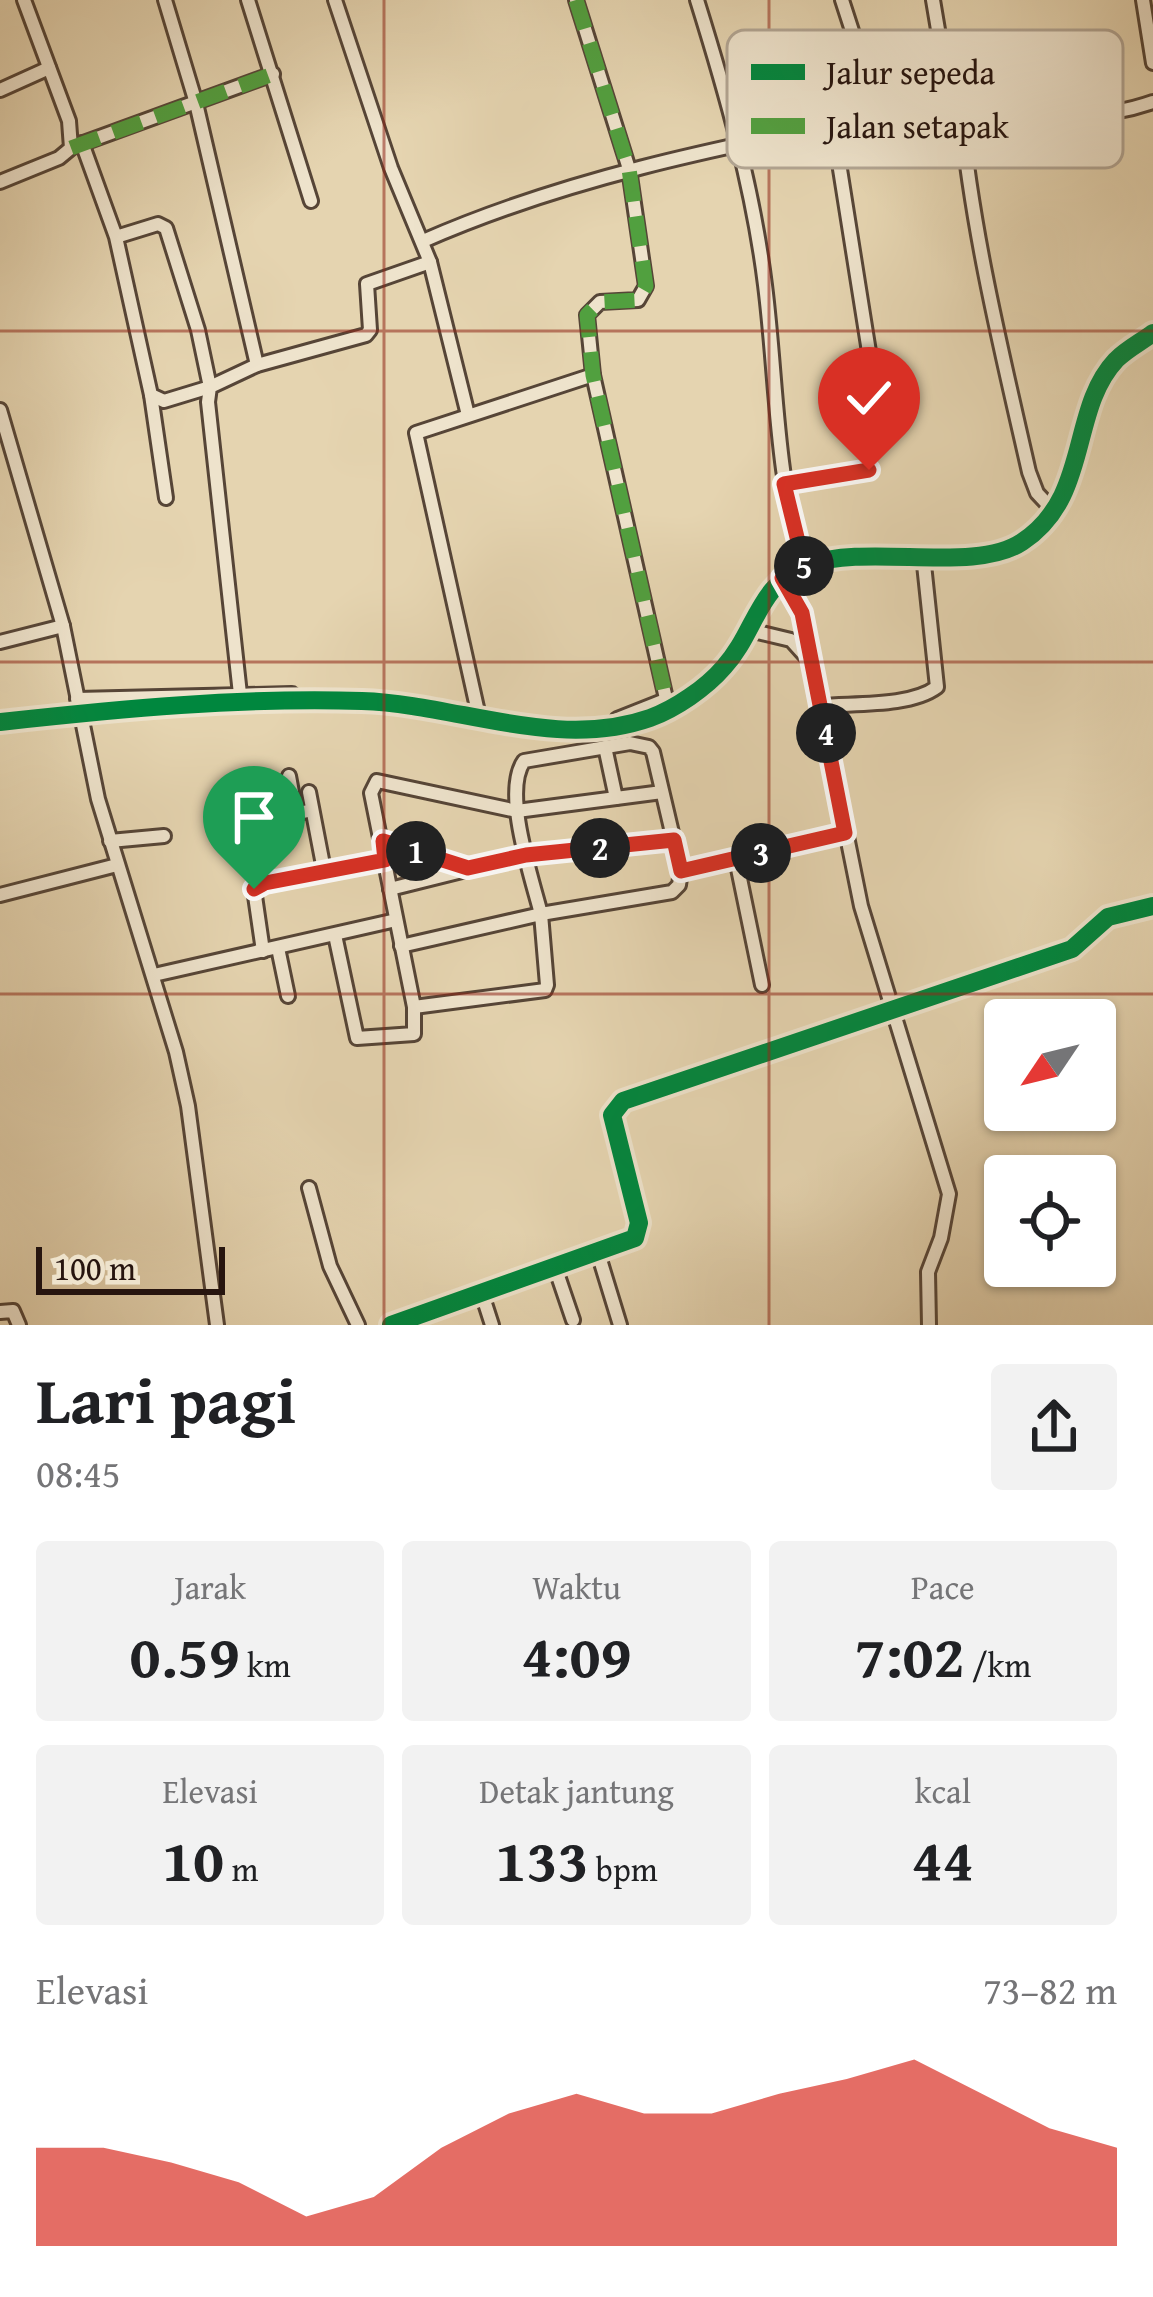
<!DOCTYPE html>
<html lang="id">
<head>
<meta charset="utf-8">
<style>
  :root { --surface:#fff; --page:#f2f2f2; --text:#202124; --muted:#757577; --accent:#d93025 }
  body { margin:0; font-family:"Gentium Book Plus",serif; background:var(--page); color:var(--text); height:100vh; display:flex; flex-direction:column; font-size:45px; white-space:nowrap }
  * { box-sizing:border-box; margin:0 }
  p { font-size:39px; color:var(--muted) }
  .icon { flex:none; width:66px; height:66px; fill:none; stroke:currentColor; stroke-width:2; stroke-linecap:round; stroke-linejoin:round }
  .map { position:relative; height:1325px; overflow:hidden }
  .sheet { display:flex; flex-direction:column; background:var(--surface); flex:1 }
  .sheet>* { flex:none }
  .needle { width:78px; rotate:235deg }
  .tools { position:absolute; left:984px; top:999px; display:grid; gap:24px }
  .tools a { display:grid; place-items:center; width:132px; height:132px; border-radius:12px; background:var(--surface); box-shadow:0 3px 9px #0004; font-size:60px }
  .scale { position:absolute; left:36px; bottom:30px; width:189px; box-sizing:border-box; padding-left:12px; border:6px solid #27150f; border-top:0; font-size:33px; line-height:42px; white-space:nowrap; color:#27150f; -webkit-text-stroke:9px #eee3cc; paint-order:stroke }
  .pin { position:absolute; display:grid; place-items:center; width:102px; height:102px; color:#fff; margin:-123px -51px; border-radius:50% 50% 50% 0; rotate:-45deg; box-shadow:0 0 12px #0007 }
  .pin .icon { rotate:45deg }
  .km { position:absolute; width:60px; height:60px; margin:-30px; border-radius:50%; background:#222; color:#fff; font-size:33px; line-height:60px; text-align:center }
  .round { display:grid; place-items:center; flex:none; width:126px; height:126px; border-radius:12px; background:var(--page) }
  .summary { display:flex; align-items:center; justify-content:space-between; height:204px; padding:0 36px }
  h1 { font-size:66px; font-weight:700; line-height:90px }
  .figures { display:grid; grid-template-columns:repeat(3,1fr); gap:18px; height:204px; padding:12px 36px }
  .figures div { display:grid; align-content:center; border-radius:12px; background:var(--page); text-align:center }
  .figures b { font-size:60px; font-weight:700 }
  .figures small { font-size:33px; font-weight:400 }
  .figures p { font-size:33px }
  .chart { height:336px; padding:24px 36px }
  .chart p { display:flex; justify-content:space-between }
  .chart svg { width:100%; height:216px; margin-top:12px; fill:var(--accent); opacity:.7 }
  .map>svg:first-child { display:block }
</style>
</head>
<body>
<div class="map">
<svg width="1153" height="1325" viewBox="0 0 1153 1325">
  <rect width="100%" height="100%" fill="#e5d4b0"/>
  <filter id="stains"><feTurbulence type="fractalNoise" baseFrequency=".00167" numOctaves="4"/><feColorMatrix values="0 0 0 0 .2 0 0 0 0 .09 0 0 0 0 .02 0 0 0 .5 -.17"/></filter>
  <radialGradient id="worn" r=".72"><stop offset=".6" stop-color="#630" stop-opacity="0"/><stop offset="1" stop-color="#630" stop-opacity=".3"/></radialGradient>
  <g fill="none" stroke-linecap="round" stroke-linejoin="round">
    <defs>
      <g id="street">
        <path d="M165 0 196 103 257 365"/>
        <path d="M248 0 311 201"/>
        <path d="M335 0 391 168 430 262 468 415"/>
        <path d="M576 0 629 169 646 286 638 300 600 302 587 315 593 375 667 703"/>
        <path d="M697 0C726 93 753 188 765 285 777 380 775 475 804 566"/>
        <path d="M842 0 854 37 867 118"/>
        <path d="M933 0 952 113"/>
        <path d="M1143 0 1153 63"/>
        <path d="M0 90 49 68"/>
        <path d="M961 114C973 236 1002 353 1029 472L1037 493 1051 508 1059 505"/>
        <path d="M833 125 873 377"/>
        <path d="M82 143 116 237 151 395 164 401 210 387 198 330 166 228 158 224 116 237"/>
        <path d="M78 145 273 74"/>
        <path d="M0 182 59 158 71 148 69 121 24 0"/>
        <path d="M423 241C564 179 716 148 867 118 960 102 1063 134 1153 102"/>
        <path d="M151 395 166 498"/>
        <path d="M0 410 63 626 98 799 176 1052 188 1106 217 1325"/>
        <path d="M784 484 869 470"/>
        <path d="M782 578 802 613 861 906 949 1194 941 1238 928 1272 929 1325"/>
        <path d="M749 630 791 640 809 660"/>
        <path d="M0 642 63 626"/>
        <path d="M240 694 208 402 210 387 257 365 366 335 370 330 367 284 430 262"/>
        <path d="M77 699 292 694"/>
        <path d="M821 706C855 703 910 707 937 687L923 555"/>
        <path d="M478 712 416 433 593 375"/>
        <path d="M617 719 665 700"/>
        <path d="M0 722C119 709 242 697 362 701 457 704 556 751 650 718 675 709 706 688 724 667 756 632 758 583 808 565 868 543 974 574 1022 542 1091 497 1069 410 1116 360 1127 349 1141 342 1153 333"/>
        <path d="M630 743 649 747 653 752 681 871 679 885 672 892 541 914C532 878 502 792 524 761Z"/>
        <path d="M605 747 616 798"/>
        <path d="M289 776 296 814"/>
        <path d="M309 792 324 870"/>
        <path d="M244 826 312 810"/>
        <path d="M110 841 164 836"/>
        <path d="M383 841 468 867"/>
        <path d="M736 859 762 985"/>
        <path d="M681 871 845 833"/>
        <path d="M390 889 526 855 674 840"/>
        <path d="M0 895 117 865"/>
        <path d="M335 935 357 1038 414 1034V1007L371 793 377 781 517 811 662 792"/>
        <path d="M401 946 541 914 547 985 545 990 414 1007"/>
        <path d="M278 948 288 996"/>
        <path d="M263 951 254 889 264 883 385 859"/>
        <path d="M154 975 396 920"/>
        <path d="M309 1188 330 1266 358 1325"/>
        <path d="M598 1253 620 1325"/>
        <path d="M555 1267 573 1320"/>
        <path d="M482 1294 492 1325"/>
        <path d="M0 1312 13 1311 19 1325"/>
        <path d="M391 1325 635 1238 639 1223 612 1115 623 1101 1072 949 1108 917 1153 906"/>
      </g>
    </defs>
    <use href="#street" stroke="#564537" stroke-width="18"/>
    <use href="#street" stroke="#eee3cc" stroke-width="12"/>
    <defs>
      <path id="street-bridge" d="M667 703 670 712"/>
    </defs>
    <use href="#street-bridge" stroke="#564537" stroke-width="18" stroke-linecap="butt"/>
    <use href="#street-bridge" stroke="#eee3cc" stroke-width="12"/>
    <g stroke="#51a03f" stroke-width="15" stroke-dasharray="30 15" stroke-linecap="butt">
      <path d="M576 0 629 169 646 286 638 300 600 302 587 315 593 375 667 703"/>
      <path d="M71 148 273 74"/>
    </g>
    <defs>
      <g id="cycleway">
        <path d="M0 722C119 709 242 697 362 701 457 704 556 751 650 718 675 709 706 688 724 667 756 632 758 583 808 565 868 543 974 574 1022 542 1091 497 1069 410 1116 360 1127 349 1141 342 1153 333"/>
        <path d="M391 1325 635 1238 639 1223 612 1115 623 1101 1072 949 1108 917 1153 906"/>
      </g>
    </defs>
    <use href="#cycleway" stroke="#eee3cc" stroke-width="26"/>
    <use href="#cycleway" stroke="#00873e" stroke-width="18"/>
  </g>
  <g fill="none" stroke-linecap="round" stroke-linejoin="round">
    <defs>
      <path id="route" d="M254 889 265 883 385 860 383 841 468 868 526 855 674 840 681 871 845 833 802 613 782 578 804 566 784 484 869 470"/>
    </defs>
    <use href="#route" stroke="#fff" stroke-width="24"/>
    <use href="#route" stroke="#d93025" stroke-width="15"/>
  </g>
  <path fill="none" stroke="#8f2418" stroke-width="3" stroke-opacity="0.55" d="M384 0V1325M769 0V1325M0 331H1153M0 662H1153M0 994H1153"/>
  <rect x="727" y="30" width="396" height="138" rx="18" fill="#eee3cc" stroke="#b2a593" stroke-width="3"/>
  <rect x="751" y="64" width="54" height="16" fill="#00873e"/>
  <rect x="751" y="118" width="54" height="16" fill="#51a03f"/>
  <g font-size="33" fill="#27150f">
    <text x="826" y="84">Jalur sepeda</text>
    <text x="826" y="138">Jalan setapak</text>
  </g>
  <rect width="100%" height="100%" filter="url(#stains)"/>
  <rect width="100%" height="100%" fill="url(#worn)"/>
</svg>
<div class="tools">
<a><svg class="needle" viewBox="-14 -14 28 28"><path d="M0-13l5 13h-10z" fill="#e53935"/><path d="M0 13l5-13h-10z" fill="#757577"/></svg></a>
<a><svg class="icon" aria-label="locate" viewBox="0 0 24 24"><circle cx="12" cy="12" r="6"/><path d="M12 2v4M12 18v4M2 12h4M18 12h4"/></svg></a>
</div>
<div class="scale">100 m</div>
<div class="pin" style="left:254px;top:889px;background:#1e9e55"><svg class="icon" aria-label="arrive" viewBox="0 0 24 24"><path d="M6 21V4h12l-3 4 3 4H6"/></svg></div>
<div class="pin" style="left:869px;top:470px;background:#d93025"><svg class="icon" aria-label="check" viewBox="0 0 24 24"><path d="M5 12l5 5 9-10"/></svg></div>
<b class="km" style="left:416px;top:851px">1</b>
<b class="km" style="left:600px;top:848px">2</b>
<b class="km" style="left:761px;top:853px">3</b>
<b class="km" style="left:826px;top:733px">4</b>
<b class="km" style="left:804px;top:566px">5</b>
</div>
<section class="sheet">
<div class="summary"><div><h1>Lari pagi</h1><p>08:45</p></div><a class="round"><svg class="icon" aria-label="share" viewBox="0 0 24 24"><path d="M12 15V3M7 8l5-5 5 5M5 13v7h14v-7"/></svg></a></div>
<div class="figures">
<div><p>Jarak</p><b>0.59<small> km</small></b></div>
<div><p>Waktu</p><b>4:09</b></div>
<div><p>Pace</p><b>7:02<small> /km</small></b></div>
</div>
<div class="figures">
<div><p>Elevasi</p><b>10<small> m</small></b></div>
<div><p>Detak jantung</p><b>133<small> bpm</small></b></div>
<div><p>kcal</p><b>44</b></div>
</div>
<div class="chart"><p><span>Elevasi</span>73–82 m</p>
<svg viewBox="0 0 160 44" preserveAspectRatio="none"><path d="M0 44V24L10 24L20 27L30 31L40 38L50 34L60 24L70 17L80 13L90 17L100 17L110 13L120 10L130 6L140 13L150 20L160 24V44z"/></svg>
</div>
</section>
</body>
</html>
